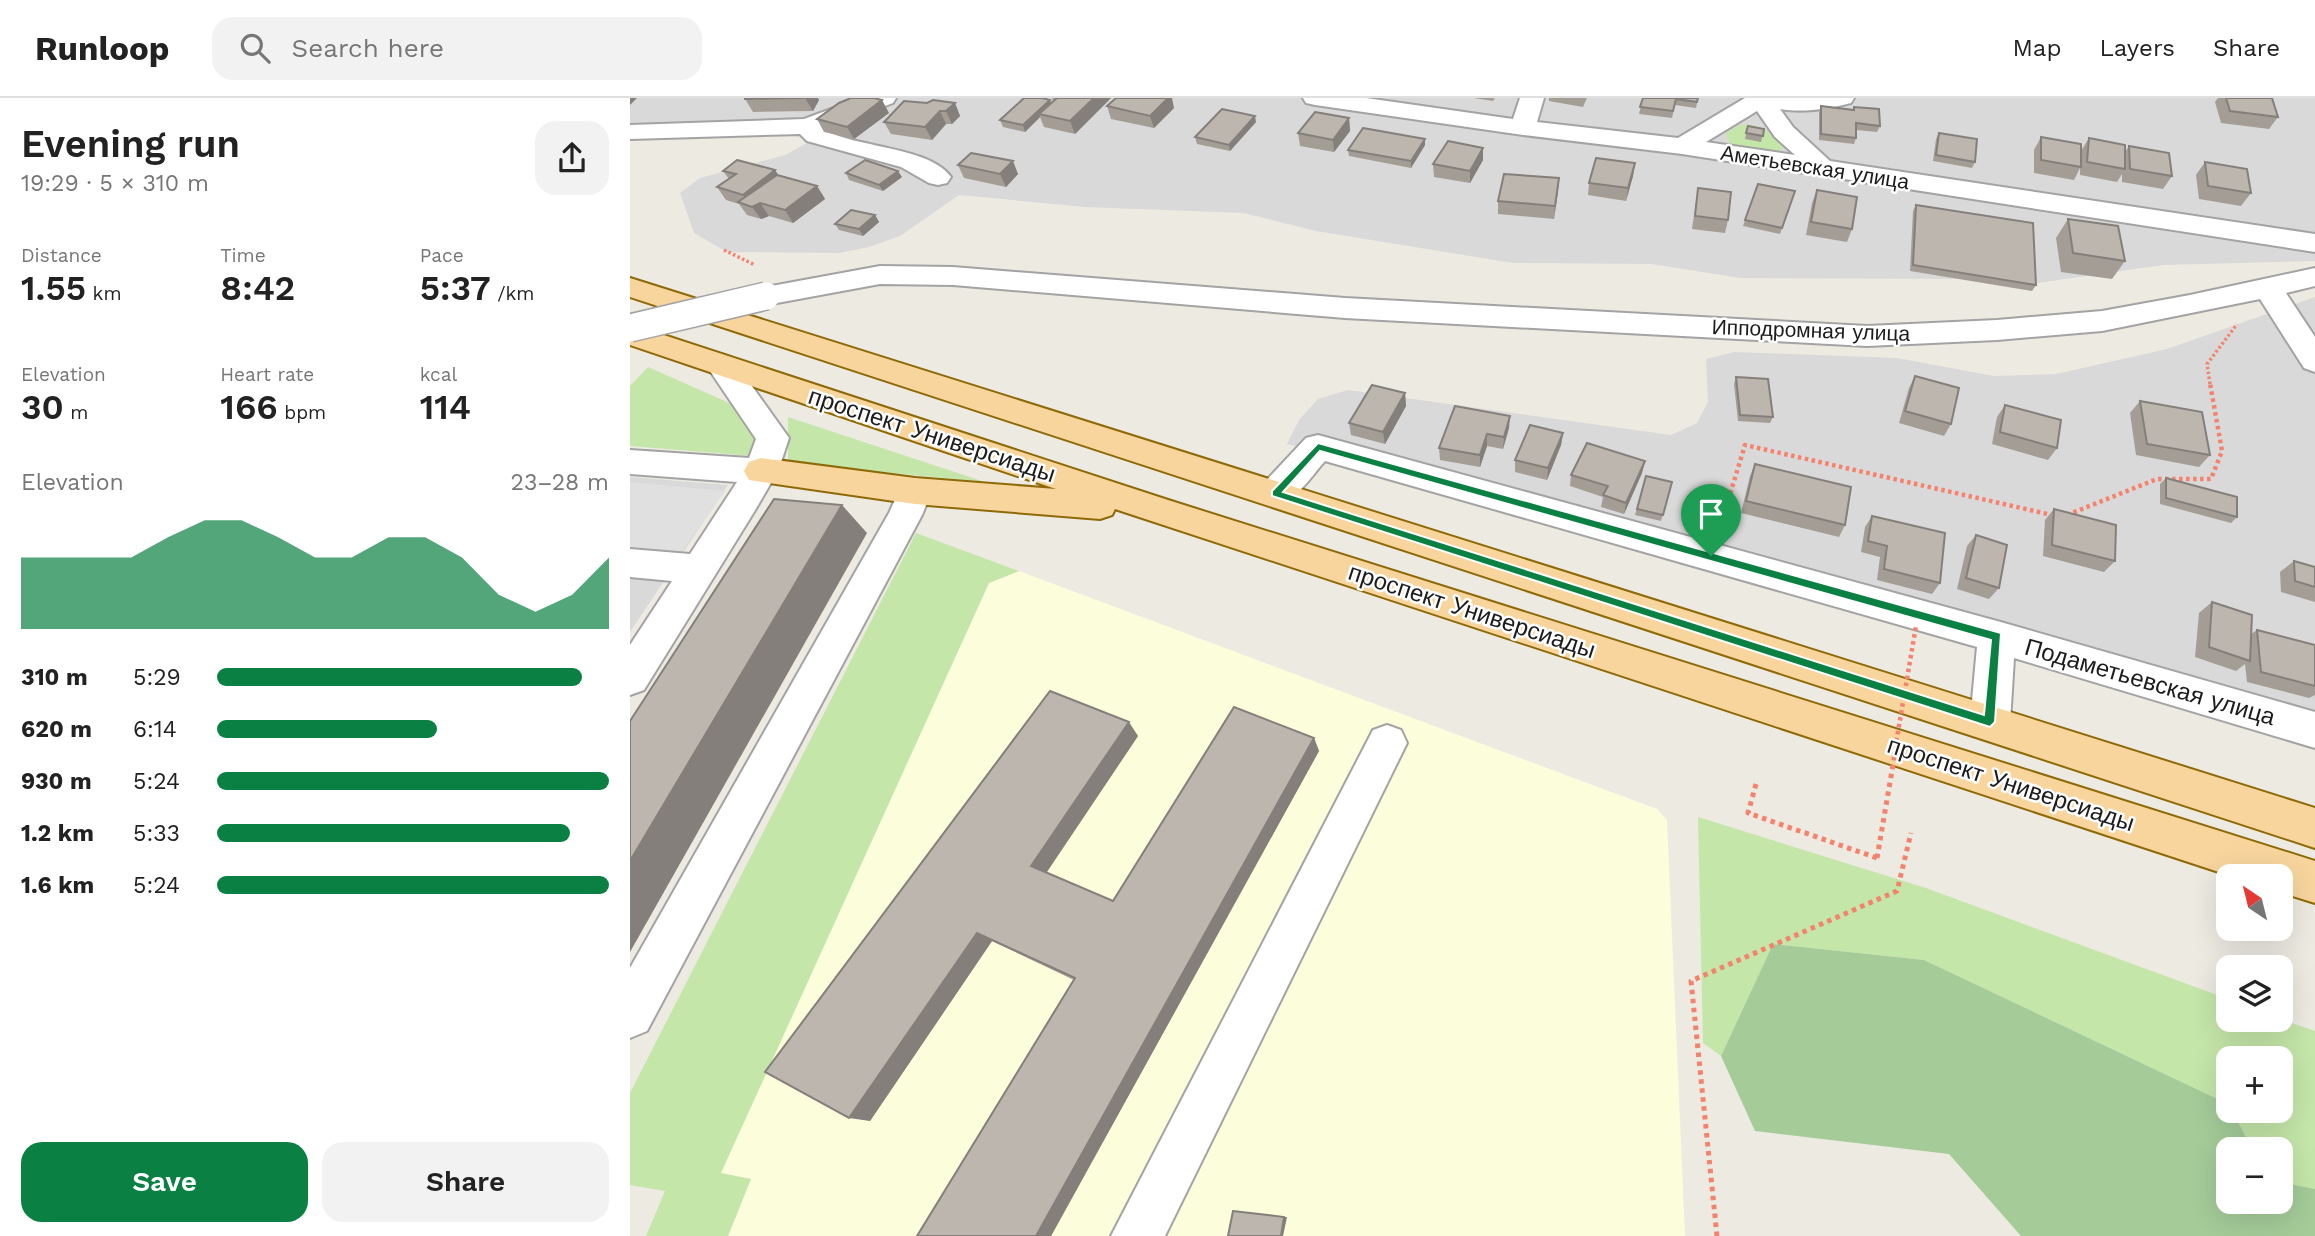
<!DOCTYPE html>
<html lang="en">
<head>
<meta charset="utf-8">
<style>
  :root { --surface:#fff; --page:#f2f2f2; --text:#222; --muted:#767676; --line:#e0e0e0; --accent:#0b8043 }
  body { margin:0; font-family:"Work Sans",sans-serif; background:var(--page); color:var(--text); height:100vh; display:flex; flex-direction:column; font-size:26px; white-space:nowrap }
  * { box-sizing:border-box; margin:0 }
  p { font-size:23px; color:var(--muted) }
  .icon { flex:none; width:38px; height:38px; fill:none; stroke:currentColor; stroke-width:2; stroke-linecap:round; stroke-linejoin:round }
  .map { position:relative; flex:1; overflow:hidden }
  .panel { display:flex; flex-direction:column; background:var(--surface); width:630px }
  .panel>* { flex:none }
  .needle { width:46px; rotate:325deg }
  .buttons { position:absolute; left:1586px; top:766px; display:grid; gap:14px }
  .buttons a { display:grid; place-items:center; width:77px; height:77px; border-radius:14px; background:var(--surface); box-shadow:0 7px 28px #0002; font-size:35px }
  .pin { position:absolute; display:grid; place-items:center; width:60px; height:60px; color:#fff; margin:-72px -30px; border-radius:50% 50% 50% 0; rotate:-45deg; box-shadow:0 0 7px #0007 }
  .pin .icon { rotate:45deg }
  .round { display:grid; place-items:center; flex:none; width:74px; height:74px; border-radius:21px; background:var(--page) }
  .overview { display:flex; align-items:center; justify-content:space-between; height:119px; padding:0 21px }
  h1 { font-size:38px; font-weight:600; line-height:52px }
  .stats { display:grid; grid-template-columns:repeat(3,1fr); gap:10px; height:119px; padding:7px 21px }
  .stats div { display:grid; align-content:center }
  .stats b { font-size:35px; font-weight:600 }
  .stats small { font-size:19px; font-weight:400 }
  .stats p { font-size:19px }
  .chart { height:196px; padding:14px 21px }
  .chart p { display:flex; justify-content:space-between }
  .chart svg { width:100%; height:126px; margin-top:7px; fill:var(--accent); opacity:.7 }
  .cta { display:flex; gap:14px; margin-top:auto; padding:14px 21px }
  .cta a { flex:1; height:80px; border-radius:21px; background:var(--accent); color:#fff; font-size:28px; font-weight:600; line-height:80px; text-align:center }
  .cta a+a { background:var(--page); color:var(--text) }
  ul { padding:0 21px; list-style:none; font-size:23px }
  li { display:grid; grid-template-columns:112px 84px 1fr; align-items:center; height:52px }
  li i { height:18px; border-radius:9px; background:var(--accent) }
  header { display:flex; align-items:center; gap:42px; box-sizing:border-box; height:98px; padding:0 35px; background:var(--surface); border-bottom:2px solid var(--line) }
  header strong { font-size:33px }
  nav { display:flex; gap:38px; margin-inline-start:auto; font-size:24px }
  .search { width:490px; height:63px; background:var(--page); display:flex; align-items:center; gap:18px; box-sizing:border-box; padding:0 24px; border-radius:21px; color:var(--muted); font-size:26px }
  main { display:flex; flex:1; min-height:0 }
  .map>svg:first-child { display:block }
</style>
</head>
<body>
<header>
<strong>Runloop</strong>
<div class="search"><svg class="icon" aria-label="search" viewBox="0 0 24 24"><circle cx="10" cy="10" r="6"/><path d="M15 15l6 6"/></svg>Search here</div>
<nav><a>Map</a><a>Layers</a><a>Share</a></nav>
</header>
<main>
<section class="panel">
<div class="overview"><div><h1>Evening run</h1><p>19:29 · 5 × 310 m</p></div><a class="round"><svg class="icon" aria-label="share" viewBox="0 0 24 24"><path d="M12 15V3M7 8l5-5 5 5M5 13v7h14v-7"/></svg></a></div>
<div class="stats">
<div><p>Distance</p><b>1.55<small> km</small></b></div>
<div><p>Time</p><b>8:42</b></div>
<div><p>Pace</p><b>5:37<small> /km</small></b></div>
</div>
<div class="stats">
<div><p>Elevation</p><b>30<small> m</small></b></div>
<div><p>Heart rate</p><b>166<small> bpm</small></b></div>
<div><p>kcal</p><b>114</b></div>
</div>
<div class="chart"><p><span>Elevation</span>23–28 m</p>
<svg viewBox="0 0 160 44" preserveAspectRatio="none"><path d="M0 44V19L10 19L20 19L30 19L40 12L50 6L60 6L70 12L80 19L90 19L100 12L110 12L120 19L130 32L140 38L150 32L160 19V44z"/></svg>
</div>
<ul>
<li><b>310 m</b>5:29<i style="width:93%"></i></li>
<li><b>620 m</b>6:14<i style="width:56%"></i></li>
<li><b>930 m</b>5:24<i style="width:100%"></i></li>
<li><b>1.2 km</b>5:33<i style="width:90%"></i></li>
<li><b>1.6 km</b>5:24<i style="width:100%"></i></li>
</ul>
<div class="cta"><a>Save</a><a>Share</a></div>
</section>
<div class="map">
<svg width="1685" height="1138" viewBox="0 0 1685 1138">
  <rect width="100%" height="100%" fill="#edeae2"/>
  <g fill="#dad9d9">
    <path d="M0 0H1685V163L1533 167 1380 189 1352 181 1110 180 1022 166 883 165 686 133 614 115 455 109 329 97 270 138 239 149 209 155 97 154 64 135 50 95 70 80 155 57 177 45 170 35 0 42Z"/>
    <path d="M1685 199V632L888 407 657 346 669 322 688 301 718 292 1041 337 1067 325 1078 304 1076 261 1104 254 1267 260 1364 278 1426 276 1537 251Z"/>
    <path d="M0 379 98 387 0 534Z"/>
  </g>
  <path fill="#fcfddb" d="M389 473 1027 711 1037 722 1055 1138H98L121 1081 90 1075 359 485Z"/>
  <g fill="#c4e6a9">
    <path d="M1110 27C1129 25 1139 31 1152 45V52C1138 61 1097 56 1096 35Z"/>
    <path d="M18 269 115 312 130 342 124 358 0 348V288Z"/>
    <path d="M158 319 355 384 158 365Z"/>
    <path d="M286 435 389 473 359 485 91 1075 121 1081 98 1138H16L35 1093 0 1087V995Z"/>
    <path d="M1068 719 1296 790 1598 901V922L1650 921 1685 933V1091L1650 1084V1052H1623L1602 1013H1650V961H1598V1006L1294 862 1143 846 1091 958 1073 945Z"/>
  </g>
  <path fill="#a4cb98" d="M1143 846 1294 862 1598 1006V1013H1602L1623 1052H1598V1104H1650V1084L1685 1091V1138H1391L1319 1056 1125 1033 1091 958Z"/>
  <path fill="#e0e0e0" d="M0 384 95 393 33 480 0 477Z"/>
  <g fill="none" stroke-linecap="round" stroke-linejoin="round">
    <defs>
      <g id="minor">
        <path d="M231 0H266L263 5 193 31C224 50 299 48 321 79L317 85 308 87 299 85 271 69 177 43 170 36 0 41V27L174 21Z"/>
        <path d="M673 0H736L883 21 890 0H914L907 24 1048 40 1115 0H1224L1221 5C1199 11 1172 15 1150 11L1163 29 1200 63 1685 136V154L1052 56 893 37 685 7 676 5ZM1127 13 1145 39 1165 57 1076 44Z"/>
        <path d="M250 168 323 169 715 200 1237 228 1367 222 1472 213 1560 197 1685 170V188L1656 195 1685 239V274L1674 270 1630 201 1472 233 1367 242 1237 248 715 220 323 187 250 186 136 207 126 205 121 198 126 191 136 189Z"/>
        <path d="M91 256 102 260 159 340 148 373 124 414 14 592 0 597V547L42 483 0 479V451L60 456 107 384 0 376V352L119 360 126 341 76 267 80 260Z"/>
        <path d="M688 337 1367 523 1685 614V650L1384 560 1380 624 1374 637 1360 642 1346 637 1340 624 1347 549 695 363C678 382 661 413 633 404L628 395 633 386 676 340Z"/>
        <path d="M285 380 297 384 302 393 292 417 17 933 0 940V870L259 415 273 384Z"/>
        <path d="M757 627 771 632 777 645 535 1138H481L743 632Z"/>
      </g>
      <g id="major">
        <path d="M0 180 1685 710V750L0 199Z"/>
        <path d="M0 226 538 402 1685 763V805L1650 794V779H1604L485 411 482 417 470 421 285 406 119 382 114 373 119 364 131 360 285 380 426 391 0 247Z"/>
      </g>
    </defs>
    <use href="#minor" stroke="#a3a3a3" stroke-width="4"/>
    <use href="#major" stroke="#8e6906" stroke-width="4"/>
    <g stroke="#f4826d" stroke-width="3.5" stroke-dasharray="2.5 2.5" stroke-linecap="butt">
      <path d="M94 152 125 167"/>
      <path d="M1580 286 1577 266 1607 226"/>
    </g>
    <g stroke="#f4826d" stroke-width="4.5" stroke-dasharray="3.5 3.5" stroke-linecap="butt">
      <path d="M1437 417 1527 381H1581L1592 353 1580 285"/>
      <path d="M1090 429 1115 347 1422 417"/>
    </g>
    <g stroke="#f4826d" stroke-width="5" stroke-dasharray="4.5 4.5" stroke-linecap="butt">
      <path d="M1126 686 1118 715 1247 760"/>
      <path d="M1087 1138 1061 883 1267 793 1281 735"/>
    </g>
    <use href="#minor" fill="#fff" fill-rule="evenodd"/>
    <use href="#major" fill="#f8d59d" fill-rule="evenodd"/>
    <defs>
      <path id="minor-bridge" d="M0 230 136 198"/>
    </defs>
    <use href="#minor-bridge" stroke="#a3a3a3" stroke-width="30" stroke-linecap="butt"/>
    <path stroke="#f4826d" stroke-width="4.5" stroke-dasharray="3.5 3.5" stroke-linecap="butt" d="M1264 657 1286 528"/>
    <path stroke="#f4826d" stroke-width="5" stroke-dasharray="4.5 4.5" stroke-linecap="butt" d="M1247 760 1265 655"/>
    <use href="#minor-bridge" stroke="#fff" stroke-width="27"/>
  </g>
  <g fill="#a39d96">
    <path d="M188 0 189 2 183 13 123 14 115 1Z"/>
    <path d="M422 0H481L445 36 414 29 410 19 395 34 373 29 370 22 420 2 421 5 423 3Z"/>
    <path d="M844 0H865L863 3Z"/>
    <path d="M919 0H957L953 9 919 3Z"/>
    <path d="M1013 0H1068L1066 10 1045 7 1042 20 1009 16Z"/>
    <path d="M1588 0H1642L1648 19 1639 31 1591 25 1585 4Z"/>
    <path d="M297 5H325L330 18 322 26H316L302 42 261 36 254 24Z"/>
    <path d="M477 8 544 10 524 30 481 21Z"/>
    <path d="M1191 8 1223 12 1224 9 1250 28 1247 34 1226 32V40L1224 46 1189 42V15Z"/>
    <path d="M259 15 224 41 194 34 187 21Z"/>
    <path d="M719 20 720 33 704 54 670 48 668 35Z"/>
    <path d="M626 24 600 53 567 46 565 39Z"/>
    <path d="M1118 28 1134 31 1131 44 1115 41Z"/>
    <path d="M1309 35 1345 64 1342 70 1303 63 1306 41Z"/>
    <path d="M1411 39 1451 60V53L1459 40 1495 54 1499 48 1542 78 1533 91 1492 84V76L1487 84 1450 77V70L1444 82 1404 75V52Z"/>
    <path d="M795 41V47L781 70 719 58 718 52Z"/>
    <path d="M853 50V62L840 85 804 79 803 66Z"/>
    <path d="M1575 64 1621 95 1611 108 1569 101 1566 77Z"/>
    <path d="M1005 65 1003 78 996 103 958 97 959 85Z"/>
    <path d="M328 67 388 76 376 89 334 80Z"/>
    <path d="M93 73 149 77 187 88 195 101 163 125 139 118 131 121 117 117 109 106 96 102 87 89 99 81Z"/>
    <path d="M216 75 272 79 253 93 219 82Z"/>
    <path d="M1068 90 1098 122 1095 135 1062 131Z"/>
    <path d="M1187 92 1222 131 1217 144 1176 137 1182 105Z"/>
    <path d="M928 93 924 121 868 116V103Z"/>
    <path d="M1165 93 1150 136 1113 128 1115 122Z"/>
    <path d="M1286 107 1406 187 1402 193 1280 173 1283 113Z"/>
    <path d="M245 117 249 124 233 138 209 132 205 126Z"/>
    <path d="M1438 121 1495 163 1482 181 1431 174 1426 140Z"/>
    <path d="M1285 278 1321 326 1314 338 1269 325 1279 290Z"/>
    <path d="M1106 279 1143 319 1140 325 1108 323 1104 286Z"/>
    <path d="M775 295 776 308 755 346 721 337 719 325Z"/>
    <path d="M1510 303 1580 357 1569 369 1506 357 1500 315Z"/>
    <path d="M1375 307 1427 350 1418 362 1362 346 1367 319Z"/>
    <path d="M879 330 873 351 857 348 850 369 810 362 809 350Z"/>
    <path d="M933 335 931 347 917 382 885 374V362Z"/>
    <path d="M1015 363 1012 375 994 416 971 409 973 399 940 388 941 377Z"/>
    <path d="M1125 366 1215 427 1209 439 1111 415 1120 378Z"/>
    <path d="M1016 378 1042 384 1031 423 1005 417Z"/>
    <path d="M1536 380 1607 419 1601 425 1530 406V386Z"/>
    <path d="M1424 411 1485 463 1474 474 1413 458 1415 422Z"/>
    <path d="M1242 418 1310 485 1302 496 1247 482 1250 459 1231 454 1235 429Z"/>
    <path d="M1346 437 1369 490 1359 501 1327 491 1337 448Z"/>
    <path d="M1664 463 1685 469V504L1651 494 1650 474Z"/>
    <path d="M1582 504 1621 536 1627 532 1685 547V597L1679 600 1617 584 1615 566 1606 573 1565 559 1569 515Z"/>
    <path d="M508 638 417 774 483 803 684 640 689 653 421 1138H287L444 882 362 843 240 1023 135 974Z"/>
  </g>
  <g fill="#847f7a">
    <path d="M0 0H7L0 7Z"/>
    <path d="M175 0H188L189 2 183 13Z"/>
    <path d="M464 0H481L445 36 440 23Z"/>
    <path d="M538 0H542L544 10 524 30 520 18Z"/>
    <path d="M252 2 259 15 224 41 217 29Z"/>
    <path d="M420 2 422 8 409 16 410 19 395 34 393 27Z"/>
    <path d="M325 5 330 18 322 26 316 13Z"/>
    <path d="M310 13 316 26 302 42 295 29Z"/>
    <path d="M625 18 626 24 600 53 599 47Z"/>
    <path d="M719 20 720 33 704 54 703 42Z"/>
    <path d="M795 41V47L781 70V63Z"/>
    <path d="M853 50V62L840 85V73Z"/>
    <path d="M383 63 388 76 376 89 370 76Z"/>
    <path d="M1005 65 1003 78 996 103 998 90Z"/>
    <path d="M145 72 154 85 130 105 139 118 131 121 113 97Z"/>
    <path d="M268 73 272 79 253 93 249 87Z"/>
    <path d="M929 80 928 93 924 121 925 108Z"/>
    <path d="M187 88 195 101 163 125 155 112Z"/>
    <path d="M245 117 249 124 233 138 229 131Z"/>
    <path d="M775 295 776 308 755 346 753 334Z"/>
    <path d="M880 318 879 330 873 351 874 339Z"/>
    <path d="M933 335 931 347 917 382 918 370Z"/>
    <path d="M857 336V348L850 369V357Z"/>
    <path d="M1015 363 1012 375 994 416 996 405Z"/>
    <path d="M212 407 237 435 0 854V763Z"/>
    <path d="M499 624 508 638 414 778 401 768Z"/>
    <path d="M684 640 689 653 421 1138H406Z"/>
    <path d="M347 835 362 843 240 1023 219 1020Z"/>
    <path d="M654 1119H657L653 1138H651Z"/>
  </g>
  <g fill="#bdb6af" stroke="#847f7a" stroke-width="2">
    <path d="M115 0H175L115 1Z"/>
    <path d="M221 0H244L252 2 217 29 187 21 209 5Z"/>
    <path d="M394 0H412L420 2 393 27 370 22Z"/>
    <path d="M427 0H464L440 23 409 16Z"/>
    <path d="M486 0H538L520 18 477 8Z"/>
    <path d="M1013 0H1068L1067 4 1046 1 1043 13 1010 9Z"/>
    <path d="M1596 0H1642L1648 19 1600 13Z"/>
    <path d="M303 2 325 5 316 13H310L295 29 254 24 274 3 297 5Z"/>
    <path d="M1191 8 1224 12V9L1249 11 1250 28 1226 25V40L1191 36Z"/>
    <path d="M592 11 625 18 599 47 565 39Z"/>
    <path d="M685 14 719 20 703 42 668 35Z"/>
    <path d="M1118 28 1134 31 1133 38 1116 35Z"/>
    <path d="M733 30 795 41 781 63 718 52Z"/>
    <path d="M1309 35 1347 41 1345 64 1306 57Z"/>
    <path d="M1411 39 1451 46V69L1411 62Z"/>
    <path d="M1459 40 1495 47V71L1457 64Z"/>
    <path d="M818 43 853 50 840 73 803 66Z"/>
    <path d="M1499 48 1539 55 1542 78 1500 71Z"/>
    <path d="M341 55 383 63 370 76 328 67Z"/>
    <path d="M966 60 1005 65 998 90 959 85Z"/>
    <path d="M107 62 145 72 113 97 87 89 106 76 93 73Z"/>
    <path d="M235 62 268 73 249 87 216 75Z"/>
    <path d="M1575 64 1617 71 1621 95 1578 88Z"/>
    <path d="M874 76 929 80 925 108 868 103Z"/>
    <path d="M147 77 187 88 155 112 130 105 122 109 108 104Z"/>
    <path d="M1128 86 1165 93 1152 130 1115 122Z"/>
    <path d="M1068 90 1101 94 1098 122 1065 118Z"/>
    <path d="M1187 92 1227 99 1222 131 1181 124Z"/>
    <path d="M1286 107 1403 125 1406 187 1283 167Z"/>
    <path d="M221 112 245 117 229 131 205 126Z"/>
    <path d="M1438 121 1488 128 1495 163 1443 155Z"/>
    <path d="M1285 278 1329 290 1321 326 1275 313Z"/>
    <path d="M1106 279 1138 281 1143 319 1110 317Z"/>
    <path d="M742 287 775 295 753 334 719 325Z"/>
    <path d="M1510 303 1572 314 1580 357 1517 346Z"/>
    <path d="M1375 307 1431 322 1427 350 1370 334Z"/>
    <path d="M825 308 880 318 874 339 857 336 850 357 809 350Z"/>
    <path d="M900 327 933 335 918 370 885 362Z"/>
    <path d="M957 345 1015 363 996 405 973 397 978 388 941 377Z"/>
    <path d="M1125 366 1221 389 1215 427 1116 403Z"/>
    <path d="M1016 378 1042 384 1033 417 1007 411Z"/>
    <path d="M1536 380 1607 399V419L1536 400Z"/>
    <path d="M144 401 212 407 0 763V623Z"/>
    <path d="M1424 411 1486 427 1485 463 1422 447Z"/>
    <path d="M1242 418 1315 435 1310 485 1254 471 1257 448 1238 443Z"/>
    <path d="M1346 437 1377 447 1369 490 1336 480Z"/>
    <path d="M1664 463 1685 469V489L1665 483Z"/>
    <path d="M1582 504 1622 517 1620 563 1579 549Z"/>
    <path d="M1627 532 1685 547V588L1631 574Z"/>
    <path d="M420 593 499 624 401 768 483 803 604 609 684 640 406 1138H287L445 880 347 835 219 1020 135 974Z"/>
    <path d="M603 1113 654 1119 651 1138H598Z"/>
  </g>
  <path fill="#0b8043" stroke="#fff" stroke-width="2" fill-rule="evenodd" d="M688 345 1371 535 1365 624 1360 629 642 398V393ZM690 353 1361 542 1354 617 653 394Z"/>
  <g text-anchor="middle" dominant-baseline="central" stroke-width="5" stroke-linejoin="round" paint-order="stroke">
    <g font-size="21" fill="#1c1c1c" stroke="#fff">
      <text transform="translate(1185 69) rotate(9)">Аметьевская улица</text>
      <text transform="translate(1181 232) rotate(2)">Ипподромная улица</text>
    </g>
    <g font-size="24" fill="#1c1c1c" stroke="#fff">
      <text transform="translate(302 337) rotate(18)">проспект Универсиады</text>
      <text transform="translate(842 513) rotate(18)">проспект Универсиады</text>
      <text transform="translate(1520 584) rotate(16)">Подаметьевская улица</text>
      <text transform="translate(1381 686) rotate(18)">проспект Универсиады</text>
    </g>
  </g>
</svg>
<div class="buttons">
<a><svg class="needle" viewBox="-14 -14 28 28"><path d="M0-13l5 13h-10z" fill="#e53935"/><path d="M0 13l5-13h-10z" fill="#767676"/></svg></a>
<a><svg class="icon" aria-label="layers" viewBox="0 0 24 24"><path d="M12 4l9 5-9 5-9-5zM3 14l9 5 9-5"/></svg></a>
<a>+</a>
<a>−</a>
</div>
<div class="pin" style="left:1081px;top:458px;background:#1e9e55"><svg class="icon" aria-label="arrive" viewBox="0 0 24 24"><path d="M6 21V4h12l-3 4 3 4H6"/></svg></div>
</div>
</main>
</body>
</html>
